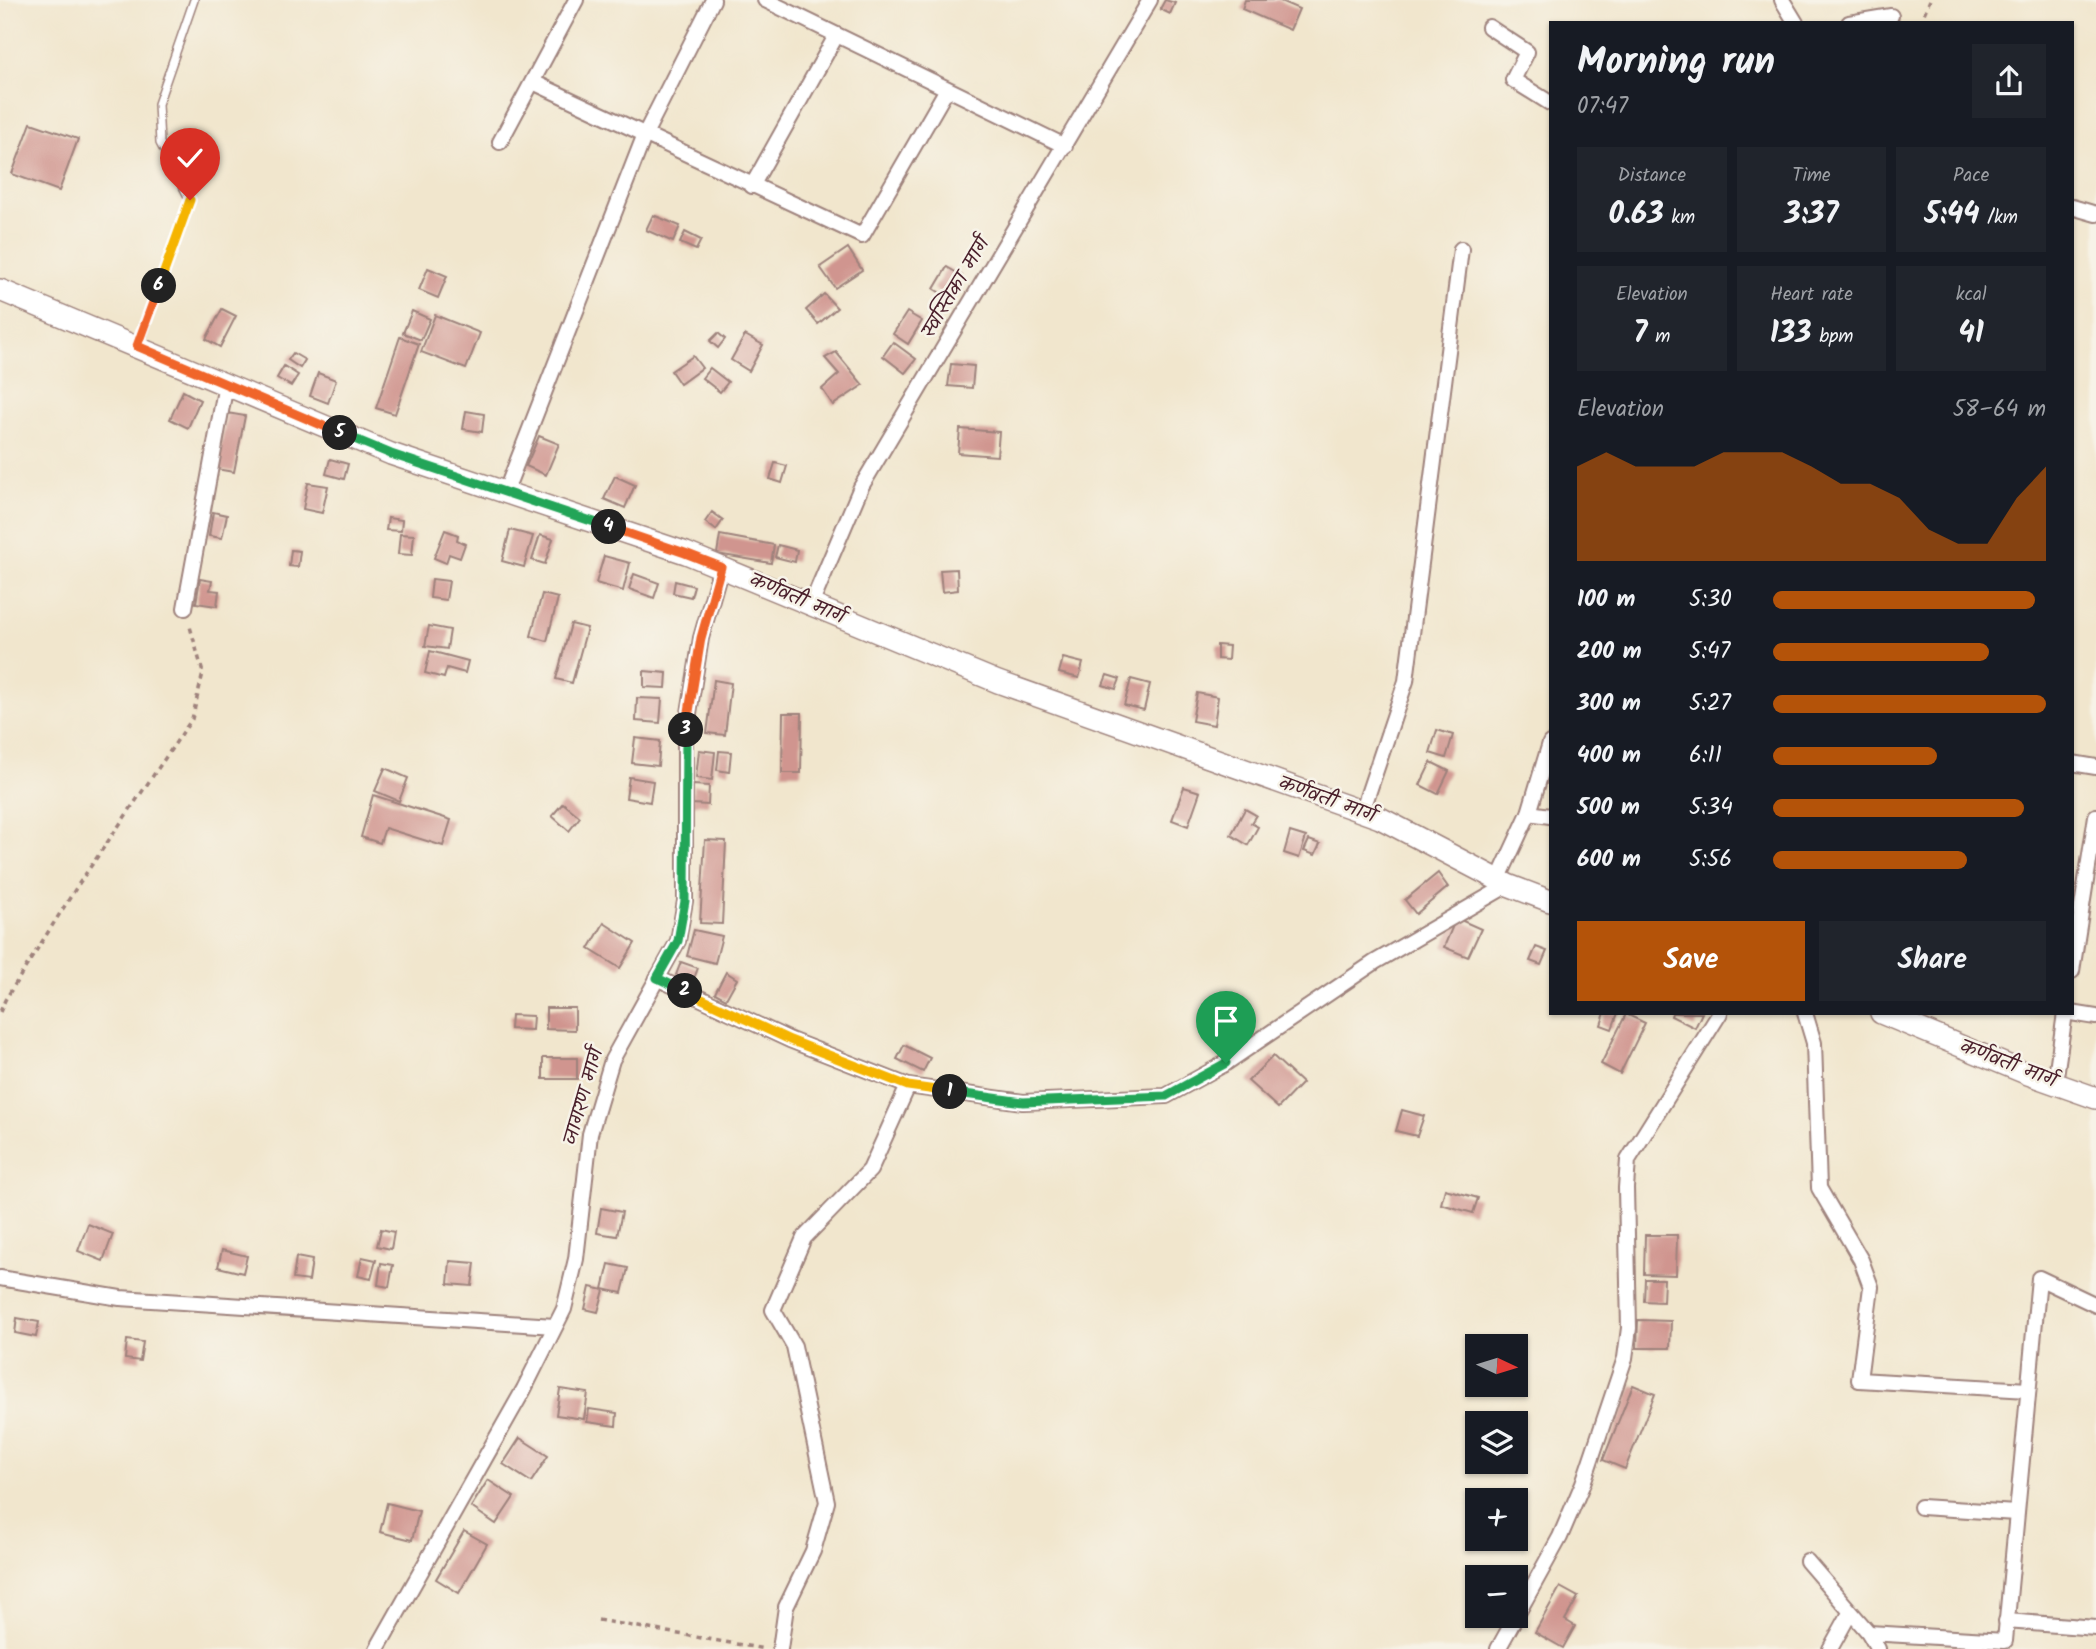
<!DOCTYPE html>
<html lang="en">
<head>
<meta charset="utf-8">
<style>
  :root { --surface:#171b24; --page:#20242c; --text:#f1f3f6; --muted:#9ea1a6; --accent:#b45309 }
  body { margin:0; font-family:Kalam,"Playpen Sans Deva",sans-serif; background:var(--page); color:var(--text); height:100vh; display:flex; flex-direction:column; font-size:26px; white-space:nowrap }
  * { box-sizing:border-box; margin:0 }
  p { font-size:23px; color:var(--muted) }
  .icon { flex:none; width:38px; height:38px; fill:none; stroke:currentColor; stroke-width:2; stroke-linecap:round; stroke-linejoin:round }
  .map { position:relative; flex:1; overflow:hidden }
  .drawer { position:absolute; left:1549px; top:21px; width:525px; height:994px; display:flex; flex-direction:column; background:var(--surface); border-radius:0px; box-shadow:0 2px 5px #0004 }
  .drawer>* { flex:none }
  .needle { width:46px; rotate:94deg }
  .tools { position:absolute; left:1465px; top:1334px; display:grid; gap:14px }
  .tools a { display:grid; place-items:center; width:63px; height:63px; border-radius:0px; background:var(--surface); box-shadow:0 2px 5px #0004; font-size:35px }
  .pin { position:absolute; display:grid; place-items:center; width:60px; height:60px; color:#fff; margin:-72px -30px; border-radius:50% 50% 50% 0; rotate:-45deg; box-shadow:0 0 7px #0007 }
  .pin .icon { rotate:45deg }
  .km { position:absolute; width:35px; height:35px; margin:-18px; border-radius:50%; background:#222; color:#fff; font-size:19px; line-height:35px; text-align:center }
  .round { display:grid; place-items:center; flex:none; width:74px; height:74px; border-radius:0px; background:var(--page) }
  .overview { display:flex; align-items:center; justify-content:space-between; height:119px; padding:0 28px }
  h1 { font-size:38px; font-weight:700; line-height:52px }
  .metrics { display:grid; grid-template-columns:repeat(3,1fr); gap:10px; height:119px; padding:7px 28px }
  .metrics div { display:grid; align-content:center; border-radius:0px; background:var(--page); text-align:center }
  .metrics b { font-size:30px; font-weight:700 }
  .metrics small { font-size:19px; font-weight:400 }
  .metrics p { font-size:19px }
  .chart { height:196px; padding:14px 28px }
  .chart p { display:flex; justify-content:space-between }
  .chart svg { width:100%; height:126px; margin-top:7px; fill:var(--accent); opacity:.7 }
  .primary-button { display:flex; gap:14px; margin-top:auto; padding:14px 28px }
  .primary-button a { flex:1; height:80px; border-radius:0px; background:var(--accent); color:#fff; font-size:28px; font-weight:700; line-height:80px; text-align:center }
  .primary-button a+a { background:var(--page); color:var(--text) }
  ul { padding:0 28px; list-style:none; font-size:23px }
  li { display:grid; grid-template-columns:112px 84px 1fr; align-items:center; height:52px }
  li i { height:18px; border-radius:9px; background:var(--accent) }
  .map>svg:first-child { display:block }
</style>
</head>
<body>
<div class="map">
<svg width="2096" height="1649" viewBox="0 0 2096 1649">
  <rect width="100%" height="100%" fill="#f7f3e8"/>
  <filter id="ink" filterUnits="userSpaceOnUse"><feTurbulence type="fractalNoise" baseFrequency=".0143" numOctaves="2"/><feDisplacementMap in="SourceGraphic" scale="14" xChannelSelector="R" yChannelSelector="G"/><feConvolveMatrix kernelMatrix="1 2 1 2 8 2 1 2 1" color-interpolation-filters="sRGB"/></filter>
  <filter id="wash" filterUnits="userSpaceOnUse"><feTurbulence type="fractalNoise" baseFrequency=".00686" numOctaves="4" result="noise"/><feDisplacementMap in="SourceGraphic" scale="28" xChannelSelector="R" yChannelSelector="G"/><feGaussianBlur stdDeviation="1.57" result="paint"/><feColorMatrix in="noise" values="0 0 0 0 0 0 0 0 0 0 0 0 0 0 0 0 0 1.4 0 .05"/><feComposite in="paint" operator="in"/></filter>
  <g filter="url(#wash)">
    <rect width="100%" height="100%" fill="#f1e6cd"/>
    <g id="blocks">
      <g fill="#d0958f">
        <path d="M1165 0 1175 3 1170 14 1160 9Z"/>
        <path d="M1245 0H1278L1299 9 1290 30 1242 9Z"/>
        <path d="M31 123 78 139 59 191 12 174Z"/>
        <path d="M653 215 680 226 673 242 646 230Z"/>
        <path d="M685 232 701 240 696 250 680 243Z"/>
        <path d="M848 248 862 270 835 288 820 267Z"/>
        <path d="M947 267 962 276 949 298 934 289Z"/>
        <path d="M428 268 447 276 438 298 419 290Z"/>
        <path d="M824 294 837 308 818 324 806 310Z"/>
        <path d="M222 309 236 316 220 347 206 339Z"/>
        <path d="M412 311 430 319 421 340 403 333Z"/>
        <path d="M907 312 922 321 908 344 893 334Z"/>
        <path d="M435 315 480 333 466 369 421 352Z"/>
        <path d="M718 333 725 339 718 348 710 341Z"/>
        <path d="M745 335 763 345 749 371 731 360Z"/>
        <path d="M400 337 419 344 395 414 376 408Z"/>
        <path d="M893 342 916 359 905 373 883 356Z"/>
        <path d="M836 352 863 385 833 405 822 389 839 374 825 358Z"/>
        <path d="M293 353 305 360 300 368 288 360Z"/>
        <path d="M693 356 702 368 680 384 671 371Z"/>
        <path d="M951 364 974 366 972 388 948 386Z"/>
        <path d="M284 366 298 375 291 386 277 378Z"/>
        <path d="M710 368 728 382 720 392 702 378Z"/>
        <path d="M318 373 336 380 328 403 310 396Z"/>
        <path d="M183 391 200 400 188 428 170 419Z"/>
        <path d="M466 411 484 414 482 432 463 429Z"/>
        <path d="M227 413 245 416 234 472 216 469Z"/>
        <path d="M960 429 999 432 997 456 958 453Z"/>
        <path d="M539 436 559 444 546 475 526 466Z"/>
        <path d="M330 459 348 464 344 479 326 474Z"/>
        <path d="M775 463 787 466 782 483 770 479Z"/>
        <path d="M615 476 635 485 625 508 604 499Z"/>
        <path d="M308 483 328 486 322 513 303 509Z"/>
        <path d="M213 512 227 515 222 538 209 536Z"/>
        <path d="M712 512 723 520 716 530 705 522Z"/>
        <path d="M388 518 402 520 401 531 386 530Z"/>
        <path d="M445 530 458 535 457 540 465 544 460 558 449 554 446 563 434 558Z"/>
        <path d="M510 530 533 536 524 567 502 561Z"/>
        <path d="M400 534 414 535 412 555 398 554Z"/>
        <path d="M540 535 553 539 545 564 532 560Z"/>
        <path d="M720 535 774 545 771 563 717 554Z"/>
        <path d="M778 545 797 550 795 562 775 557Z"/>
        <path d="M291 550 300 551 298 567 289 566Z"/>
        <path d="M604 556 630 563 623 591 596 583Z"/>
        <path d="M957 569 958 590 942 592 940 570Z"/>
        <path d="M634 574 659 583 654 598 629 589Z"/>
        <path d="M200 579 212 581 210 590 219 591 217 606 196 603Z"/>
        <path d="M432 579 449 581 446 600 430 598Z"/>
        <path d="M675 581 694 586 691 597 673 593Z"/>
        <path d="M542 594 558 598 547 641 531 636Z"/>
        <path d="M571 624 587 628 572 683 556 679Z"/>
        <path d="M429 626 450 630 447 649 425 646Z"/>
        <path d="M1217 645 1229 646 1228 660 1217 659Z"/>
        <path d="M430 651 468 661 465 673 447 668 444 678 425 673Z"/>
        <path d="M1063 658 1083 663 1079 678 1059 673Z"/>
        <path d="M644 671 667 673 666 688 644 687Z"/>
        <path d="M1107 675 1120 679 1116 689 1103 685Z"/>
        <path d="M1131 679 1150 684 1144 710 1124 705Z"/>
        <path d="M714 680 731 683 725 735 707 733Z"/>
        <path d="M1197 693 1218 697 1214 725 1192 721Z"/>
        <path d="M637 698 662 699 660 723 636 721Z"/>
        <path d="M783 713H802L801 773H782Z"/>
        <path d="M1437 730 1453 735 1446 758 1430 753Z"/>
        <path d="M635 738 660 741 658 766 632 763Z"/>
        <path d="M699 750 715 752 712 780 696 778Z"/>
        <path d="M719 751 731 752 729 772 717 770Z"/>
        <path d="M1431 762 1449 771 1438 794 1420 785Z"/>
        <path d="M385 768 408 778 399 801 375 791Z"/>
        <path d="M629 777 653 781 650 802 626 798Z"/>
        <path d="M693 785 709 786 708 805 692 804Z"/>
        <path d="M1184 787 1200 792 1188 826 1172 820Z"/>
        <path d="M373 795 451 820 443 846 385 828 380 843 361 837Z"/>
        <path d="M563 803 580 817 569 831 552 816Z"/>
        <path d="M1245 809 1256 815 1251 823 1258 827 1248 845 1231 835Z"/>
        <path d="M1290 832 1306 837 1299 858 1284 853Z"/>
        <path d="M705 840 726 841 722 924 700 923Z"/>
        <path d="M1309 840 1320 844 1315 855 1304 851Z"/>
        <path d="M1438 873 1448 887 1416 914 1405 900Z"/>
        <path d="M1456 918 1481 929 1468 957 1444 947Z"/>
        <path d="M604 923 635 943 620 968 589 949Z"/>
        <path d="M694 930 722 936 715 963 687 956Z"/>
        <path d="M1536 947 1547 951 1541 965 1530 961Z"/>
        <path d="M681 962 698 968 693 981 676 975Z"/>
        <path d="M726 972 737 979 726 999 715 993Z"/>
        <path d="M546 1008H575V1030L546 1029Z"/>
        <path d="M1605 1013H1618L1612 1029 1601 1025Z"/>
        <path d="M1672 1013H1702L1695 1028 1671 1016Z"/>
        <path d="M1626 1014 1645 1023 1620 1074 1601 1064Z"/>
        <path d="M511 1015 533 1016 532 1030 510 1029Z"/>
        <path d="M904 1045 930 1058 923 1072 897 1059Z"/>
        <path d="M1273 1056 1302 1083 1278 1108 1248 1081Z"/>
        <rect x="543" y="1058" width="34" height="21"/>
        <path d="M1402 1110 1424 1116 1417 1136 1396 1131Z"/>
        <path d="M1445 1189 1478 1198 1473 1213 1441 1204Z"/>
        <path d="M601 1208 622 1212 617 1236 597 1233Z"/>
        <path d="M88 1224 113 1234 103 1261 78 1251Z"/>
        <path d="M381 1229 394 1232 391 1249 377 1246Z"/>
        <path d="M1645 1235H1677L1676 1275 1644 1274Z"/>
        <path d="M222 1250 247 1256 243 1273 218 1267Z"/>
        <path d="M296 1257 312 1260 309 1281 293 1279Z"/>
        <path d="M362 1257 376 1260 371 1279 358 1276Z"/>
        <path d="M450 1261 475 1263 472 1286 448 1284Z"/>
        <path d="M381 1263 393 1265 389 1287 378 1285Z"/>
        <path d="M609 1264 628 1268 622 1293 603 1289Z"/>
        <path d="M1645 1279H1664L1663 1302 1644 1301Z"/>
        <path d="M590 1287 604 1290 598 1312 585 1309Z"/>
        <path d="M17 1318 39 1322 36 1337 15 1333Z"/>
        <path d="M1638 1320 1671 1321 1670 1348H1637Z"/>
        <path d="M127 1340 143 1342 140 1361 125 1359Z"/>
        <path d="M1633 1385 1655 1394 1625 1469 1603 1460Z"/>
        <path d="M560 1389 588 1393 584 1419 556 1415Z"/>
        <path d="M589 1409 617 1413 616 1426 587 1422Z"/>
        <path d="M520 1438 548 1456 531 1482 503 1464Z"/>
        <path d="M488 1480 514 1497 496 1524 471 1507Z"/>
        <path d="M387 1503 419 1511 412 1540 380 1532Z"/>
        <path d="M464 1531 487 1544 459 1593 436 1579Z"/>
        <path d="M1560 1587 1578 1597 1565 1620 1575 1626 1563 1648 1535 1632Z"/>
      </g>
    </g>
  </g>
  <g filter="url(#ink)">
    <use href="#blocks" fill-opacity="0" stroke="#9e827c" stroke-width="2"/>
    <g fill="none" stroke-linecap="round" stroke-linejoin="round">
      <defs>
        <path id="service" d="M138 344 190 200 160 143 158 104 194 0"/>
        <g id="minor">
          <path d="M765 0 1065 146"/>
          <path d="M1782 0 1796 23"/>
          <path d="M1849 23 1891 16"/>
          <path d="M1489 27 1527 52 1513 80 1550 103"/>
          <path d="M533 82 862 236 947 89"/>
          <path d="M500 142 576 0"/>
          <path d="M752 186 836 36"/>
          <path d="M2072 207 2096 214"/>
          <path d="M505 493 645 134 713 0"/>
          <path d="M811 605 861 487 1150 0"/>
          <path d="M185 608 226 384"/>
          <path d="M2072 763 2096 767"/>
          <path d="M1362 812 1406 681 1461 249"/>
          <path d="M1529 813 1550 816"/>
          <path d="M1498 880 1529 813 1550 743"/>
          <path d="M2072 971 2096 816"/>
          <path d="M657 978 790 1040 908 1086 1023 1102 1166 1096 1226 1063 1375 962 1508 885"/>
          <path d="M1805 1013 1814 1043 1819 1188 1861 1260 1871 1287 1859 1380 2028 1390"/>
          <path d="M2071 1013 2096 1017"/>
          <path d="M2055 1083 2065 1013"/>
          <path d="M0 1278 120 1298 555 1326"/>
          <path d="M1921 1507 2016 1513"/>
          <path d="M1807 1561 1869 1633 1878 1649"/>
          <path d="M2006 1621 2096 1628"/>
          <path d="M1869 1633 2005 1641 2039 1278 2096 1305"/>
          <path d="M377 1649 524 1389 564 1309 576 1259 590 1134 612 1060 678 941 685 901V738L701 638 721 567"/>
          <path d="M780 1649 786 1607 813 1551 827 1502 794 1346 773 1310 804 1238 870 1170 908 1086"/>
          <path d="M1498 1649 1560 1537 1583 1483 1625 1358 1629 1328 1626 1188 1628 1160 1720 1013"/>
          <path d="M1830 1649 1850 1613"/>
        </g>
        <g id="secondary">
          <path d="M0 290 391 454 686 553 998 682 1380 818 1508 885 1550 901"/>
          <path d="M1881 1013 2028 1074 2096 1098"/>
        </g>
      </defs>
      <use href="#service" stroke="#9e827c" stroke-width="10"/>
      <use href="#minor" stroke="#9e827c" stroke-width="18"/>
      <use href="#secondary" stroke="#9e827c" stroke-width="24"/>
      <g stroke="#9e827c" stroke-width="3.5" stroke-dasharray="5 5" stroke-linecap="butt">
        <path d="M1923 23V16L1930 0"/>
        <path d="M0 1012 5 1000 78 885 192 719 203 673 189 623"/>
        <path d="M598 1620 765 1649"/>
      </g>
      <use href="#service" stroke="#fff" stroke-width="7"/>
      <use href="#minor" stroke="#fff" stroke-width="14"/>
      <use href="#secondary" stroke="#fff" stroke-width="21"/>
    </g>
  </g>
  <g fill="none" stroke-linecap="round" stroke-linejoin="round" filter="url(#ink)">
    <defs>
      <path id="split-1" d="M950 1092 1023 1102 1166 1096 1226 1063"/>
      <path id="split-2" d="M685 991 790 1040 908 1086 950 1092"/>
      <path id="split-3" d="M685 991 657 978 678 941 685 901 686 730"/>
      <path id="split-4" d="M609 527 685 553 721 567 701 638 686 730"/>
      <path id="split-5" d="M340 433 391 454 609 527"/>
      <path id="split-6" d="M159 286 137 346 340 433"/>
      <path id="split-7" d="M159 286 190 200"/>
    </defs>
    <use href="#split-1" stroke="#fff" stroke-width="14"/>
    <use href="#split-2" stroke="#fff" stroke-width="14"/>
    <use href="#split-3" stroke="#fff" stroke-width="14"/>
    <use href="#split-4" stroke="#fff" stroke-width="14"/>
    <use href="#split-5" stroke="#fff" stroke-width="14"/>
    <use href="#split-6" stroke="#fff" stroke-width="14"/>
    <use href="#split-7" stroke="#fff" stroke-width="14"/>
    <use href="#split-1" stroke="#22a559" stroke-width="9"/>
    <use href="#split-2" stroke="#f5b400" stroke-width="9"/>
    <use href="#split-3" stroke="#22a559" stroke-width="9"/>
    <use href="#split-4" stroke="#f0652b" stroke-width="9"/>
    <use href="#split-5" stroke="#22a559" stroke-width="9"/>
    <use href="#split-6" stroke="#f0652b" stroke-width="9"/>
    <use href="#split-7" stroke="#f5b400" stroke-width="9"/>
  </g>
  <g text-anchor="middle" dominant-baseline="central" stroke-width="5" stroke-linejoin="round" paint-order="stroke">
    <g font-size="21" fill="#4a1f2b" stroke="#f7f3e8">
      <text transform="translate(956 288) rotate(-59)">स्वस्तिका मार्ग</text>
      <text transform="translate(797 599) rotate(23)">कर्णवती मार्ग</text>
      <text transform="translate(1327 800) rotate(20)">कर्णवती मार्ग</text>
      <text transform="translate(2008 1064) rotate(21)">कर्णवती मार्ग</text>
      <text transform="translate(584 1097) rotate(-74)">जागरण मार्ग</text>
    </g>
  </g>
</svg>
<div class="tools">
<a><svg class="needle" viewBox="-14 -14 28 28"><path d="M0-13l5 13h-10z" fill="#e53935"/><path d="M0 13l5-13h-10z" fill="#9ea1a6"/></svg></a>
<a><svg class="icon" aria-label="layers" viewBox="0 0 24 24"><path d="M12 4l9 5-9 5-9-5zM3 14l9 5 9-5"/></svg></a>
<a>+</a>
<a>−</a>
</div>
<div class="pin" style="left:1226px;top:1063px;background:#1e9e55"><svg class="icon" aria-label="arrive" viewBox="0 0 24 24"><path d="M6 21V4h12l-3 4 3 4H6"/></svg></div>
<div class="pin" style="left:190px;top:200px;background:#d93025"><svg class="icon" aria-label="check" viewBox="0 0 24 24"><path d="M5 12l5 5 9-10"/></svg></div>
<b class="km" style="left:950px;top:1092px">1</b>
<b class="km" style="left:685px;top:991px">2</b>
<b class="km" style="left:686px;top:730px">3</b>
<b class="km" style="left:609px;top:527px">4</b>
<b class="km" style="left:340px;top:433px">5</b>
<b class="km" style="left:159px;top:286px">6</b>
<section class="drawer">
<div class="overview"><div><h1>Morning run</h1><p>07:47</p></div><a class="round"><svg class="icon" aria-label="share" viewBox="0 0 24 24"><path d="M12 15V3M7 8l5-5 5 5M5 13v7h14v-7"/></svg></a></div>
<div class="metrics">
<div><p>Distance</p><b>0.63<small> km</small></b></div>
<div><p>Time</p><b>3:37</b></div>
<div><p>Pace</p><b>5:44<small> /km</small></b></div>
</div>
<div class="metrics">
<div><p>Elevation</p><b>7<small> m</small></b></div>
<div><p>Heart rate</p><b>133<small> bpm</small></b></div>
<div><p>kcal</p><b>41</b></div>
</div>
<div class="chart"><p><span>Elevation</span>58–64 m</p>
<svg viewBox="0 0 160 44" preserveAspectRatio="none"><path d="M0 44V11L10 6L20 11L30 11L40 11L50 6L60 6L70 6L80 11L90 17L100 17L110 22L120 33L130 38L140 38L150 22L160 11V44z"/></svg>
</div>
<ul>
<li><b>100 m</b>5:30<i style="width:96%"></i></li>
<li><b>200 m</b>5:47<i style="width:79%"></i></li>
<li><b>300 m</b>5:27<i style="width:100%"></i></li>
<li><b>400 m</b>6:11<i style="width:60%"></i></li>
<li><b>500 m</b>5:34<i style="width:92%"></i></li>
<li><b>600 m</b>5:56<i style="width:71%"></i></li>
</ul>
<div class="primary-button"><a>Save</a><a>Share</a></div>
</section>
</div>
</body>
</html>
